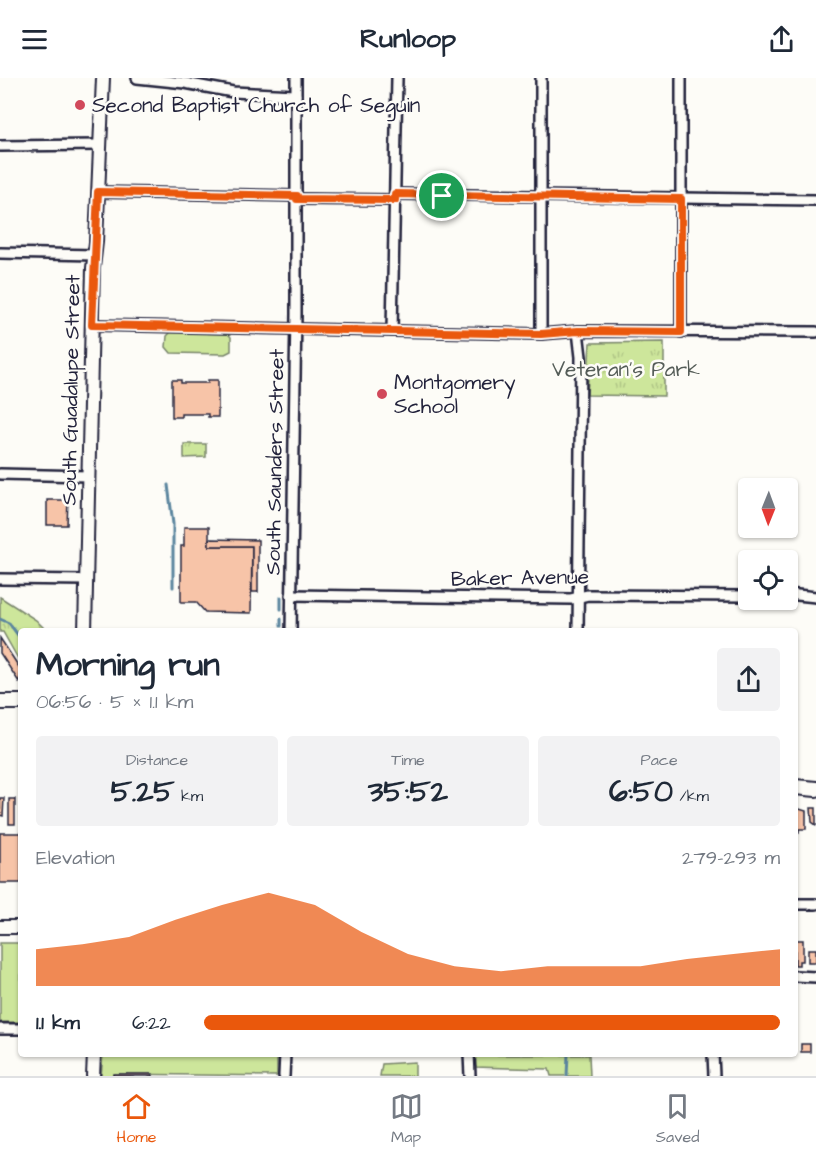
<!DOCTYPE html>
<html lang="en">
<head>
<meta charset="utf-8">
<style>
  :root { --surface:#fff; --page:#f2f2f3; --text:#1f2937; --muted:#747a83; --line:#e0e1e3; --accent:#ea580c }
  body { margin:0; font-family:"Architects Daughter",sans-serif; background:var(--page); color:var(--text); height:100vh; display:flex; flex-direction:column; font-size:22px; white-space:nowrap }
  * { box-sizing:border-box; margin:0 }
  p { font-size:20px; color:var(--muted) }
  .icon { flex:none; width:33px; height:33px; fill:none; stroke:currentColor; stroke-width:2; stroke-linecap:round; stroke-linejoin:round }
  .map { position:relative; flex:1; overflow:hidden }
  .panel { position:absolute; left:18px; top:550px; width:780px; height:429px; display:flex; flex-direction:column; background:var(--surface); border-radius:6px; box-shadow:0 2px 4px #0004 }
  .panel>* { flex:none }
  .needle { width:39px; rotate:181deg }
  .controls { position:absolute; left:738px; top:400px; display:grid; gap:12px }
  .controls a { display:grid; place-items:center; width:60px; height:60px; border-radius:6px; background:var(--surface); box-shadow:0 2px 4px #0004; font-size:30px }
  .pin { position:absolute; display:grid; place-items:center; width:51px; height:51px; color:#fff; margin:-26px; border:3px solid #fff; border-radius:50%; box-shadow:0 2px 6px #0007 }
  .round { display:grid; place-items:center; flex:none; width:63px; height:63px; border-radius:6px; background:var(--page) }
  .head { display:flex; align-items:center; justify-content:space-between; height:102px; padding:0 18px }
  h1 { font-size:33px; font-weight:800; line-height:45px }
  .figures { display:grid; grid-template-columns:repeat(3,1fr); gap:9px; height:102px; padding:6px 18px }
  .figures div { display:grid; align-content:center; border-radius:6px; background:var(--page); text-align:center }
  .figures b { font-size:30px; font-weight:800 }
  .figures small { font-size:16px; font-weight:400 }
  .figures p { font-size:16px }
  .chart { height:168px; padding:12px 18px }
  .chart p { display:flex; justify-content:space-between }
  .chart svg { width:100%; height:108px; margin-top:6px; fill:var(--accent); opacity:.7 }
  ul { padding:0 18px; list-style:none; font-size:20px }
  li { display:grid; grid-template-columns:96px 72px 1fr; align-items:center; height:45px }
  li i { height:15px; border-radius:8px; background:var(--accent) }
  header { display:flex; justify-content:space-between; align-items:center; height:78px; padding:0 18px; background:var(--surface); font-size:27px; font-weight:800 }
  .menu { display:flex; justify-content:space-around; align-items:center; height:84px; border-top:2px solid var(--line); background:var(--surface); font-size:16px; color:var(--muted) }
  .menu a { display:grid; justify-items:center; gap:3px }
  .menu .on { color:var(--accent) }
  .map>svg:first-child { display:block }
</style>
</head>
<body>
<header><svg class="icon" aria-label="menu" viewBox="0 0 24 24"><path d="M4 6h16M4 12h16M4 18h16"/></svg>Runloop<svg class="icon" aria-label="share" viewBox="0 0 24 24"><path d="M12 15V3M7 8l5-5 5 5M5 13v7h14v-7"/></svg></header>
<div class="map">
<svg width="816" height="998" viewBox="0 0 816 998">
  <defs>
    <pattern id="park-tufts" width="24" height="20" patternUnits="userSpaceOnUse" patternTransform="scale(1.5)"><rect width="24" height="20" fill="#cde69b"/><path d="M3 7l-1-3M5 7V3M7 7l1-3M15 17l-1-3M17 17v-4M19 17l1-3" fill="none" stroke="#b0c586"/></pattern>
  </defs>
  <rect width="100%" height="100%" fill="#fdfcf7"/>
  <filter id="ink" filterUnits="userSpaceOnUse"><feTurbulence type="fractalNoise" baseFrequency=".0167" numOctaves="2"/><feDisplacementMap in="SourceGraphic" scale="12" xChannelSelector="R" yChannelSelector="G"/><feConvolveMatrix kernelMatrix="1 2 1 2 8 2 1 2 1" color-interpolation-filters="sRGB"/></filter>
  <g filter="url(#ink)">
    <g fill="#cde69b" stroke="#78846b" stroke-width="1.5">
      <path d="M171 254 228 256 231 259V273L225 276 171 275 166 269 167 258Z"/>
      <rect x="0" y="865" width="21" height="79"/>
      <path d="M103 977H277V998L114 996 113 998H101Z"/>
      <path d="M475 977H589L590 998H551L549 991 475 989Z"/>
      <path d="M415 984V998H380L382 986Z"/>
    </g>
    <g fill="url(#park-tufts)" stroke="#78846b" stroke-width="1.5">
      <path d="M664 264V318L587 317 590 265Z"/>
      <path d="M184 366H206V379L184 380Z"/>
      <path d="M0 519 36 542 47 553 21 554V586L3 554H0Z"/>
    </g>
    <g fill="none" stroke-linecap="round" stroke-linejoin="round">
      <g stroke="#5b869f" stroke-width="3">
        <path d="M168 407 173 446V509"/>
        <path d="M281 531V519"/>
        <path d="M0 541 9 545 21 561"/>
        <path d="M281 548V541"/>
        <path d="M567 998 568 976"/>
      </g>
    </g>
    <g fill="#f7c4a8" stroke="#22223b" stroke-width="1.5">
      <path d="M172 302H181V305H208V302H218V339H208V336H181V339H172Z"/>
      <path d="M47 422H68L67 447H47Z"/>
      <path d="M184 449H209V468H252L251 535 205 534 196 524H181V468H184Z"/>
      <path d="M209 461 258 462V514H252V468H209Z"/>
      <path d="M0 560 21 592 19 604 0 575Z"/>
      <path d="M0 720H4L3 738 0 737Z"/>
      <rect x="9" y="721" width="6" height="25"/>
      <path d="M796 730 806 733V751H799V754H795Z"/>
      <path d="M811 730H816V747L812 744Z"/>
      <rect x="0" y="755" width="21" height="50"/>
      <path d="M795 862H803V883H799V887H795Z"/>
      <rect x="808" y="871" width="8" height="13"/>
      <rect x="801" y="966" width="9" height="8"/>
      <rect x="113" y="996" width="39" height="2"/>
    </g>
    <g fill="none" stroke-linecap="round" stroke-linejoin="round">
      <defs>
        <g id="street">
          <path d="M137 0 185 5 233 14 296 17"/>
          <path d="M0 68 100 67"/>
          <path d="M98 114 297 118"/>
          <path d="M395 116 816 122"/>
          <path d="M297 121 395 122"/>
          <path d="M0 175 95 177"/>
          <path d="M92 247 541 256 578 253 816 254"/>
          <path d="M392 253 397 0"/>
          <path d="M578 253 581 279 578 554"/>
          <path d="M681 254V0"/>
          <path d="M541 256V0"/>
          <path d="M0 396 89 398"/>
          <path d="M0 501 86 502"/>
          <path d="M788 516 816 519"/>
          <path d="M291 517 571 521 588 517 748 518"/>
          <path d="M291 554 296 236V0"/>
          <path d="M795 826H816"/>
          <path d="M795 898 816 899"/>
          <path d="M0 951H21"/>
          <path d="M469 976 470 998"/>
          <path d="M713 976 714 998"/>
          <path d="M284 998 285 976"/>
        </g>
        <g id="secondary">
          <path d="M85 554 93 190 96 164 103 0"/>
          <path d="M0 849H21"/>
          <path d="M93 998 94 976"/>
        </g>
        <g id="primary">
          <path d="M0 624H21"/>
          <path d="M795 709 816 711"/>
        </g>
      </defs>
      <use href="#street" stroke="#22223b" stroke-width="14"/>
      <use href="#secondary" stroke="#22223b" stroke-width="16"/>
      <use href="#primary" stroke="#22223b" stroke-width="18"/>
      <use href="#street" stroke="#fdfcf7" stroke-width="9"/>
      <use href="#secondary" stroke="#fdfcf7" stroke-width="12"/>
      <use href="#primary" stroke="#fdfcf7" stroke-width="14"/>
    </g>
  </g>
  <g fill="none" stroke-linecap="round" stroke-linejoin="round" filter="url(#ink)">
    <defs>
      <path id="route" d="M98 114 297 118V121L395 122V116L681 121V254L578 253 541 256 92 247Z"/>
    </defs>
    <use href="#route" stroke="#fff" stroke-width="12"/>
    <use href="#route" stroke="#ea580c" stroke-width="8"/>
  </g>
  <g fill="#d1495b" stroke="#fdfcf7" stroke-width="2">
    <circle cx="80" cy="27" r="6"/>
    <circle cx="382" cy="316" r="6"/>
  </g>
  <g text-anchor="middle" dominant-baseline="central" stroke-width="5" stroke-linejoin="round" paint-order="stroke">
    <g font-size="21" fill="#22223b" stroke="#fdfcf7" text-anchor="start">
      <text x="92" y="27">Second Baptist Church of Seguin</text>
      <text x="394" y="304">Montgomery<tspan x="394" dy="24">School</tspan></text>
    </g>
    <g font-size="21" fill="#555d58" stroke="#fdfcf7">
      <text x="626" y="291">Veteran’s Park</text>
    </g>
    <g font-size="21" fill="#22223b" stroke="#fdfcf7">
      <text transform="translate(71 312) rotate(-89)">South Guadalupe Street</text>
      <text transform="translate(275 384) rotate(-89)">South Saunders Street</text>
      <text transform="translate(520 500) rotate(-1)">Baker Avenue</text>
    </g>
  </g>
</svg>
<div class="controls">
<a><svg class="needle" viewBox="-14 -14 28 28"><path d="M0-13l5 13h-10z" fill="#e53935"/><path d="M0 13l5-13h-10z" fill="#747a83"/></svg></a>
<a><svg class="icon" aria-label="locate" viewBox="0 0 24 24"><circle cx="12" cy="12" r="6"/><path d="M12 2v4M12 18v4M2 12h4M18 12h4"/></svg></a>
</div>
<div class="pin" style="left:442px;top:118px;background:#1e9e55"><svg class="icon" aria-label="arrive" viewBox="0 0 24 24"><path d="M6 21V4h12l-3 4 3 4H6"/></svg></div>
<section class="panel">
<div class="head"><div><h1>Morning run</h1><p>06:56 · 5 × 1.1 km</p></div><a class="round"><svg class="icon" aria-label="share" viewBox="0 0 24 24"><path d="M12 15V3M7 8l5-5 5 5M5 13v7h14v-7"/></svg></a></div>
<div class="figures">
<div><p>Distance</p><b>5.25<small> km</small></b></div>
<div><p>Time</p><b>35:52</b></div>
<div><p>Pace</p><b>6:50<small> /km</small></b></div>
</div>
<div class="chart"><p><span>Elevation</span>279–293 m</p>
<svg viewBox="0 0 160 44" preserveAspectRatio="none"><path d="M0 44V29L10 27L20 24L30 17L40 11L50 6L60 11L70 22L80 31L90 36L100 38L110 36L120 36L130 36L140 33L150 31L160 29V44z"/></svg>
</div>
<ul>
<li><b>1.1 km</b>6:22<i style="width:100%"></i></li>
</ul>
</section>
</div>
<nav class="menu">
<a class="on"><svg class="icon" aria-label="home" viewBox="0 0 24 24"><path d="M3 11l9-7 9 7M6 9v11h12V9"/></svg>Home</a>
<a><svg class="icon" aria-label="map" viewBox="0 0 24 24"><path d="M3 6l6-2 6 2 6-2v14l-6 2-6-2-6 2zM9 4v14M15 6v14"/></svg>Map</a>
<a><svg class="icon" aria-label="saved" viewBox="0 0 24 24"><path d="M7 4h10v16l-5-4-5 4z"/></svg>Saved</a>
</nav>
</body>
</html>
